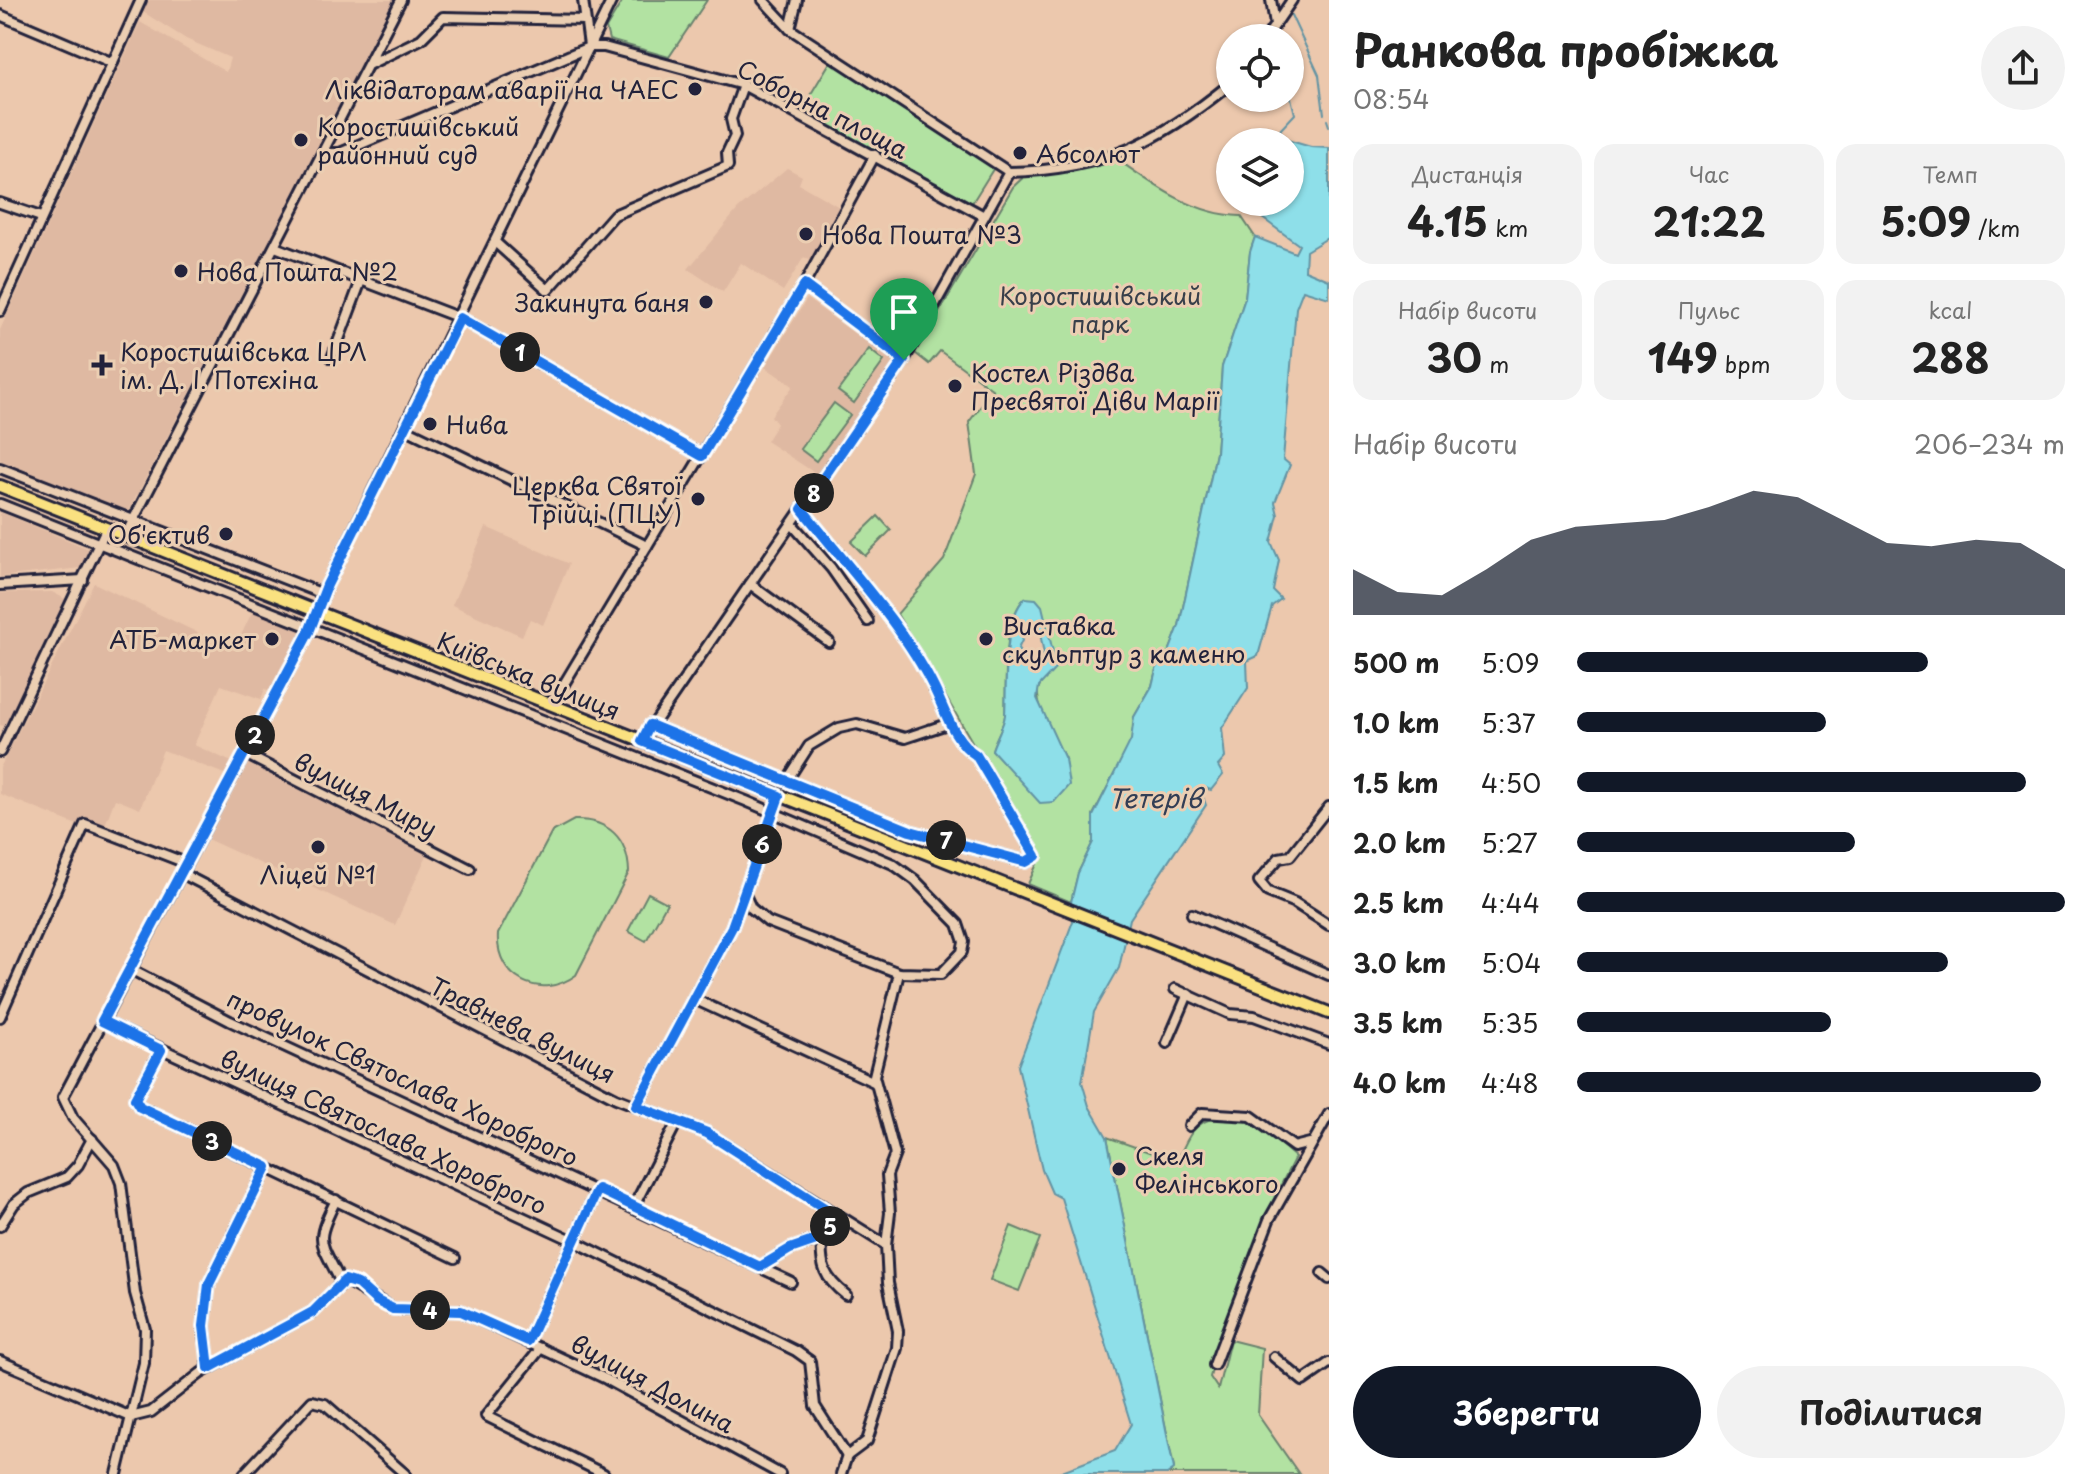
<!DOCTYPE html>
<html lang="uk">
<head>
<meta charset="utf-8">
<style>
  :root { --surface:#fff; --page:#f2f2f2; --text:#222; --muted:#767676; --accent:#111827 }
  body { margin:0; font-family:"Playpen Sans",sans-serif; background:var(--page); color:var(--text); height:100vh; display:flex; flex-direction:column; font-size:30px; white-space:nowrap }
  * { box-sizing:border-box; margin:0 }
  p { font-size:26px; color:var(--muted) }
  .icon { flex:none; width:44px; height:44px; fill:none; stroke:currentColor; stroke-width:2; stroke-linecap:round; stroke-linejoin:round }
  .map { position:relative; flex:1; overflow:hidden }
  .details { display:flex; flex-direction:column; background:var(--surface); width:760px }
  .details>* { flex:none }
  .buttons { position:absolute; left:1216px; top:24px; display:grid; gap:16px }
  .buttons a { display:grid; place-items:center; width:88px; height:88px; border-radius:50%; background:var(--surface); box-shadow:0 2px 6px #0004; font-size:40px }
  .pin { position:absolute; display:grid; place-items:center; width:68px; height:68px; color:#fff; margin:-82px -34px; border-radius:50% 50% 50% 0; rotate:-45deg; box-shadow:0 0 8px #0007 }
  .pin .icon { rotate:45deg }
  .km { position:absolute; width:40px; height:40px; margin:-20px; border-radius:50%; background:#222; color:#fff; font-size:22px; line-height:40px; text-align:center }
  .round { display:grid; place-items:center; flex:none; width:84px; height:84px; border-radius:42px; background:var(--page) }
  .headline { display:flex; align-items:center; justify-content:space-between; height:136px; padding:0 24px }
  h1 { font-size:44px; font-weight:700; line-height:60px }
  .stats { display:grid; grid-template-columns:repeat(3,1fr); gap:12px; height:136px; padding:8px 24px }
  .stats div { display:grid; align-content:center; border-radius:20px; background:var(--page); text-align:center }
  .stats b { font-size:40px; font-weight:700 }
  .stats small { font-size:22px; font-weight:400 }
  .stats p { font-size:22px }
  .chart { height:224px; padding:16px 24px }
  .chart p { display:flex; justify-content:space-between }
  .chart svg { width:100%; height:144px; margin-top:8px; fill:var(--accent); opacity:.7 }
  .cta { display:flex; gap:16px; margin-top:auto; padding:16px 24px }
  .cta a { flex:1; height:92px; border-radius:48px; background:var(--accent); color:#fff; font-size:32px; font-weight:700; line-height:92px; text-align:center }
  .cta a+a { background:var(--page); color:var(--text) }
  ul { padding:0 24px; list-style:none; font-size:26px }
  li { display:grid; grid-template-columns:128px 96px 1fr; align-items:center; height:60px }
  li i { height:20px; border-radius:10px; background:var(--accent) }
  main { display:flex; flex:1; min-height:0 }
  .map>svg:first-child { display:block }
</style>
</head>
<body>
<main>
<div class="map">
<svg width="1329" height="1474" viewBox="0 0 1329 1474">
  <rect width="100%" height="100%" fill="#ecc8ad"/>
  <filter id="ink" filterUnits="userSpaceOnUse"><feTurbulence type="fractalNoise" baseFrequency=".0125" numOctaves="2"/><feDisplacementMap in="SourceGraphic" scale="16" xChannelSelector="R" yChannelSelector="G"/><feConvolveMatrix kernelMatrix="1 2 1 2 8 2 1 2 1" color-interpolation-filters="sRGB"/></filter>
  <g filter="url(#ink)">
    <g fill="#dfb9a2">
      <path d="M149 0H394L128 512 0 460V330L140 22 226 72 230 58 186 39 143 12Z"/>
      <path d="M787 168 802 176 799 184 841 208 815 256 809 260 804 257 783 291 741 263 723 292 688 269 738 209Z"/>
      <path d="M807 299 896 363 818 475 766 441 777 424 771 416 793 386 765 367Z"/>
      <path d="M0 512 89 549 81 568 0 577Z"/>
      <path d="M486 527 569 564 543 625 530 619 522 636 452 605Z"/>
      <path d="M94 583 234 650 254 608 306 631 274 692 265 689 261 699 221 685 194 745 234 763 227 775 163 750 140 809 115 799 105 825 87 818 82 827 0 794V768Z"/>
      <path d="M52 592 69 601 11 723 6 722 4 726 0 725V593Z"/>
      <path d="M247 763 427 855 395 925 207 839Z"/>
    </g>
    <g fill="#b2e2a2" stroke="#6a826e" stroke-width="2" fill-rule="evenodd">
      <path d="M623 0H707L669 57 609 40 606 28Z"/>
      <path d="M832 59 995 166 972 203 800 112Z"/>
      <path d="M1114 157C1152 184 1193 215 1241 216L1255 237 1250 252 1245 298 1222 367 1216 453 1179 626 1169 652 1159 657 1152 686 1134 717 1132 740 1093 815V842L1078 873 1071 902 1028 884 1040 857 897 614 944 560 976 474 969 422 993 390 940 351 929 364 915 353 1013 187 1029 172ZM1025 598 1055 660C1054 673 1044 676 1039 687 1032 701 1058 744 1065 759L1013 772 992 750C995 739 1004 726 1005 715 1007 684 1001 622 1025 598Z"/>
      <path d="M869 349 884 361 854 403 838 391Z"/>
      <path d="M834 403 850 415 816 461 800 449Z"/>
      <path d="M878 516 891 530 865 556 851 542Z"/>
      <path d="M574 820C608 819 628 838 629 872L576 975C541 1001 495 979 498 934L552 832Z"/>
      <path d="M648 893 667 903 646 941 628 931Z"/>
      <path d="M1218 1117 1251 1119 1295 1157 1268 1211 1228 1313 1210 1377 1218 1389 1230 1340 1262 1348 1258 1415 1299 1474H1167L1174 1468 1107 1137 1177 1162C1187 1139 1192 1122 1218 1117Z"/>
      <path d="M1011 1226 1040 1238 1019 1291 990 1280Z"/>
    </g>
    <g fill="#8edfe9" stroke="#6393a3" stroke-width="2" fill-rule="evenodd">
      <path d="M1277 137 1311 147 1329 148V237L1306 251 1305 270 1329 280V298L1303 290 1296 308 1283 459 1290 465 1275 502 1278 515 1271 542 1279 560 1273 591 1281 599 1272 606 1258 656 1247 661 1248 688 1222 728 1225 758 1218 766 1223 775 1211 790 1205 788 1202 794 1206 805 1130 919 1119 968 1094 1012 1082 1082 1089 1106 1107 1137 1174 1469 1167 1474H1054L1115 1451 1131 1424 1061 1198 1052 1193 1042 1170 1018 1066 1073 921 1071 902 1078 873 1093 842V816L1131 740 1134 717 1152 686 1159 657 1169 652 1179 626 1216 453 1222 367 1245 298 1250 252 1255 237 1295 253 1299 245 1258 215 1255 202H1290V142H1274Z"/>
      <path d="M1025 598 1036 599 1042 606 1055 660V669L1039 686 1037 698 1065 759 1069 785 1054 802 1040 803 992 750C995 739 1004 726 1005 715 1007 684 1002 621 1025 598ZM1033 631 1040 633 1044 654 1030 659 1022 657 1018 649 1025 634Z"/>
    </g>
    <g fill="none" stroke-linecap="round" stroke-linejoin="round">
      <g stroke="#6393a3" stroke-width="2">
        <path d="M1291 15 1319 75 1324 114"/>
        <path d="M1327 120 1329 126"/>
        <path d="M1288 142 1280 130 1295 114 1290 94"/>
      </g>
      <defs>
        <g id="minor">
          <path d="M583 0 589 46"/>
          <path d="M763 0 790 29 1009 172"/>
          <path d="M1271 0 1275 24"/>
          <path d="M0 15 113 63"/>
          <path d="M790 29 797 0"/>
          <path d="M1266 38 1292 0"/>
          <path d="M370 64 421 39 443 17 585 20"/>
          <path d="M324 153H340L589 47H604L743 85 984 216"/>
          <path d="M1009 172C1103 170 1158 143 1230 84"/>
          <path d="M0 203 41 217"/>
          <path d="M496 243 548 290 614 215 728 166 727 153 735 136 731 119 743 85"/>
          <path d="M275 247 460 318 702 456"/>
          <path d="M804 285 904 360"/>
          <path d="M0 311 141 0"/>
          <path d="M332 358 362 278"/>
          <path d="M404 428 647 546"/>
          <path d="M0 468 323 594"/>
          <path d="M0 504 746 801 893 864 915 880 958 924 964 942 962 952 941 974 899 973 768 922 751 908 745 895"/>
          <path d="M792 524 831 568 868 621"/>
          <path d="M125 536 401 0"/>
          <path d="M750 584 829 642"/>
          <path d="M0 585 83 580"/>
          <path d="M564 684 804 285 875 155"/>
          <path d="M650 725 910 831 1026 862 1036 856 976 755C954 742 945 710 934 688 903 625 846 565 802 509"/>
          <path d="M642 741 904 360 1009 172"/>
          <path d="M0 752 106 529"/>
          <path d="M245 754 470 869"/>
          <path d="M786 782 809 746 839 728 857 724 905 738 950 723"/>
          <path d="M1329 807 1290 856 1279 858 1259 881 1268 892 1295 903 1329 925"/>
          <path d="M181 873 616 1098 707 1133 886 1245"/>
          <path d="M1192 914 1329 975"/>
          <path d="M130 969 230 1021 791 1282"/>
          <path d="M1175 989 1230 1014 1254 1016 1329 1044"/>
          <path d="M694 999 874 1082"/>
          <path d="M0 1017 85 824 186 863"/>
          <path d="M102 1021 572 1240 796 1351 810 1361 815 1406 847 1456"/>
          <path d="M1167 1043 1188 994"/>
          <path d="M161 1050 135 1099 140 1107 455 1258"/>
          <path d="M636 1106 732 927 779 796"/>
          <path d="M1189 1126 1202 1113 1251 1116 1294 1147 1310 1143"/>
          <path d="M336 1200C313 1245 321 1240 341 1283"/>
          <path d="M634 1206 677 1122"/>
          <path d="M0 1226 14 1204 28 1193 67 1177 78 1165 92 1139"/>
          <path d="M822 1238 837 1216"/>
          <path d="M760 1267 790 1249 822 1238C820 1266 824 1278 846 1295"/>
          <path d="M1322 1273 1329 1279"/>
          <path d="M528 1341 598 1189"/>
          <path d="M541 1348 486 1416 604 1474"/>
          <path d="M1274 1357 1303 1381 1329 1363"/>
          <path d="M0 1361 131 1417 151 1412 201 1373 313 1312 345 1280 393 1309 461 1311 606 1379 780 1474"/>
          <path d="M1214 1365 1269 1220 1329 1114"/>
          <path d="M209 1368 204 1326 209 1284 267 1167"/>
          <path d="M847 1456 867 1441 897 1348 898 1331 888 1283 886 1245 890 1213 887 1175 895 1154 874 1076 899 973"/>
          <path d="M117 1474 144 1363 145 1329 135 1293 121 1183 114 1165 73 1118 63 1097 309 632 327 585 612 0"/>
          <path d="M244 1474 312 1401 325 1404 405 1474"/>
          <path d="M841 1474 847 1456"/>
        </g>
        <path id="major" d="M0 486 1329 1013"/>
      </defs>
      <use href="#minor" stroke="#22223b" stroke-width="14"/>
      <use href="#major" stroke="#22223b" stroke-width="16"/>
      <use href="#minor" stroke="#ebceb2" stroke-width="8"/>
      <use href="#major" stroke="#fae180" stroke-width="10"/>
    </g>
  </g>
  <g fill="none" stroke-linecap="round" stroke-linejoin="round" filter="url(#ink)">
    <defs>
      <path id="route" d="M804 285 904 360 802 509C846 565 903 625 934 688 945 710 954 742 976 755L1036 856 1026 862 910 831 650 725 642 741 779 796 732 927 636 1106 707 1133 837 1216 822 1238 790 1249 760 1267 598 1189 528 1341 461 1311 393 1309 377 1301 358 1284 345 1280 313 1312 209 1368 204 1326 209 1284 267 1167 140 1107 135 1099 161 1050 102 1021 309 632 327 585 460 318 702 456Z"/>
    </defs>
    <use href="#route" stroke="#fff" stroke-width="16"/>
    <use href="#route" stroke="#1a73e8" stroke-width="10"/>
  </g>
  <g fill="#22223b" stroke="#ebceb2" stroke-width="3">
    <circle cx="695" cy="89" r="8"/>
    <circle cx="301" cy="140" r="8"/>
    <circle cx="1020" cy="153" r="8"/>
    <circle cx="806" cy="234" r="8"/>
    <circle cx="181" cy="271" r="8"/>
    <circle cx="706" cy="302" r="8"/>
    <path d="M98 353h8v8h8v8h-8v8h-8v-8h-8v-8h8z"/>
    <circle cx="955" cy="386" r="8"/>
    <circle cx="430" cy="424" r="8"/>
    <circle cx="698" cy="499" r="8"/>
    <circle cx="226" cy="534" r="8"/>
    <circle cx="272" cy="639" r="8"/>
    <circle cx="986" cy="639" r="8"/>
    <circle cx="318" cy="847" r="8"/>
    <circle cx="1119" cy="1169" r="8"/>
  </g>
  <g text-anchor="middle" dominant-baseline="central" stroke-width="6" stroke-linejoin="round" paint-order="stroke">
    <g font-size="24" fill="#22223b" stroke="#ebceb2" text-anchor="start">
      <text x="679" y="89" text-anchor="end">Ліквідаторам аварії на ЧАЕС</text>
      <text x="317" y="126">Коростишівський<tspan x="317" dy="28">районний суд</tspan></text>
      <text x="1036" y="153">Абсолют</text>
      <text x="822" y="234">Нова Пошта №3</text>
      <text x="197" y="271">Нова Пошта №2</text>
      <text x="690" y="302" text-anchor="end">Закинута баня</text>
      <text x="120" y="351">Коростишівська ЦРЛ<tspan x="120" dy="28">ім. Д. І. Потєхіна</tspan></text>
      <text x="971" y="372">Костел Різдва<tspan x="971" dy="28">Пресвятої Діви Марії</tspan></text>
      <text x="446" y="424">Нива</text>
      <text x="682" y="485" text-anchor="end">Церква Святої<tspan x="682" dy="28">Трійці (ПЦУ)</tspan></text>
      <text x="210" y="534" text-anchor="end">Об'єктив</text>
      <text x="1002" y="625">Виставка<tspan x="1002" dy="28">скульптур з каменю</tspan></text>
      <text x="256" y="639" text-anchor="end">АТБ-маркет</text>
      <text x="318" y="874" text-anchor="middle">Ліцей №1</text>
      <text x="1135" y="1155">Скеля<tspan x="1135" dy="28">Фелінського</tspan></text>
    </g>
    <g font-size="24" fill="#22223b" stroke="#ebceb2">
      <text transform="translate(823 108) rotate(27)">Соборна площа</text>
      <text transform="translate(529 675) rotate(22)">Київська вулиця</text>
      <text transform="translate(366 794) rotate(27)">вулиця Миру</text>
      <text transform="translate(523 1029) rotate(27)">Травнева вулиця</text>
      <text transform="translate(403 1077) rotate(25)">провулок Святослава Хороброго</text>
      <text transform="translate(384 1131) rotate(25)">вулиця Святослава Хороброго</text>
      <text transform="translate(653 1383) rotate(28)">вулиця Долина</text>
    </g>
    <g font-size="24" fill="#383f4a" stroke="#ebceb2">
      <text x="1100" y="295">Коростишівський<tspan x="1100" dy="28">парк</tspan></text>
    </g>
    <g font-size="26" font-style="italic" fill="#323e55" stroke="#ebceb2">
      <text x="1155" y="797">Тетерів</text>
    </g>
  </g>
</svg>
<div class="buttons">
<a><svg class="icon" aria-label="locate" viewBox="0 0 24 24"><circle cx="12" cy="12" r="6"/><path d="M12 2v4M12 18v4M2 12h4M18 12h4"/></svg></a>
<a><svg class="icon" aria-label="layers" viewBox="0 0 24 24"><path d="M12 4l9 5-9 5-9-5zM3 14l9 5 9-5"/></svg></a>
</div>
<div class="pin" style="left:904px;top:360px;background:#1e9e55"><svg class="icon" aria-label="arrive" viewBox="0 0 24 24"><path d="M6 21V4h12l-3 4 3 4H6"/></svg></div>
<b class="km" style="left:520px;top:352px">1</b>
<b class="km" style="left:255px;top:735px">2</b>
<b class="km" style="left:212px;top:1141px">3</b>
<b class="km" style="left:430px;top:1310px">4</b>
<b class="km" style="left:830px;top:1226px">5</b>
<b class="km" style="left:762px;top:844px">6</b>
<b class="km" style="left:946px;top:840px">7</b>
<b class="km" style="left:814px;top:493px">8</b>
</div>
<section class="details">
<div class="headline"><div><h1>Ранкова пробіжка</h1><p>08:54</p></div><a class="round"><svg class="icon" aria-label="share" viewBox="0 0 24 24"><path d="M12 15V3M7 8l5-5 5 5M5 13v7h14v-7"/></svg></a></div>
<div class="stats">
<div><p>Дистанція</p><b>4.15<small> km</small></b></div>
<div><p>Час</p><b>21:22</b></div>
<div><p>Темп</p><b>5:09<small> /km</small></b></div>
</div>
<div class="stats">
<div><p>Набір висоти</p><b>30<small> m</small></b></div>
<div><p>Пульс</p><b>149<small> bpm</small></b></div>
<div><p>kcal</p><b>288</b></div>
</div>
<div class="chart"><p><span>Набір висоти</span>206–234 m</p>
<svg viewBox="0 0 160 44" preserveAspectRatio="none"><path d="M0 44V30L10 37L20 38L30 30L40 21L50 17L60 16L70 15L80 11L90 6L100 8L110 15L120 22L130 23L140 21L150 22L160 30V44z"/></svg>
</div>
<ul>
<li><b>500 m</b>5:09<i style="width:72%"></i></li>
<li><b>1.0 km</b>5:37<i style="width:51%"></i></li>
<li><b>1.5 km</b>4:50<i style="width:92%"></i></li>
<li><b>2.0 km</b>5:27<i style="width:57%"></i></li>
<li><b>2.5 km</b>4:44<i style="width:100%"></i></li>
<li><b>3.0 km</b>5:04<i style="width:76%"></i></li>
<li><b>3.5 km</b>5:35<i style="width:52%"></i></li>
<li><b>4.0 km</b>4:48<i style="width:95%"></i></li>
</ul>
<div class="cta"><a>Зберегти</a><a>Поділитися</a></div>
</section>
</main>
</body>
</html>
